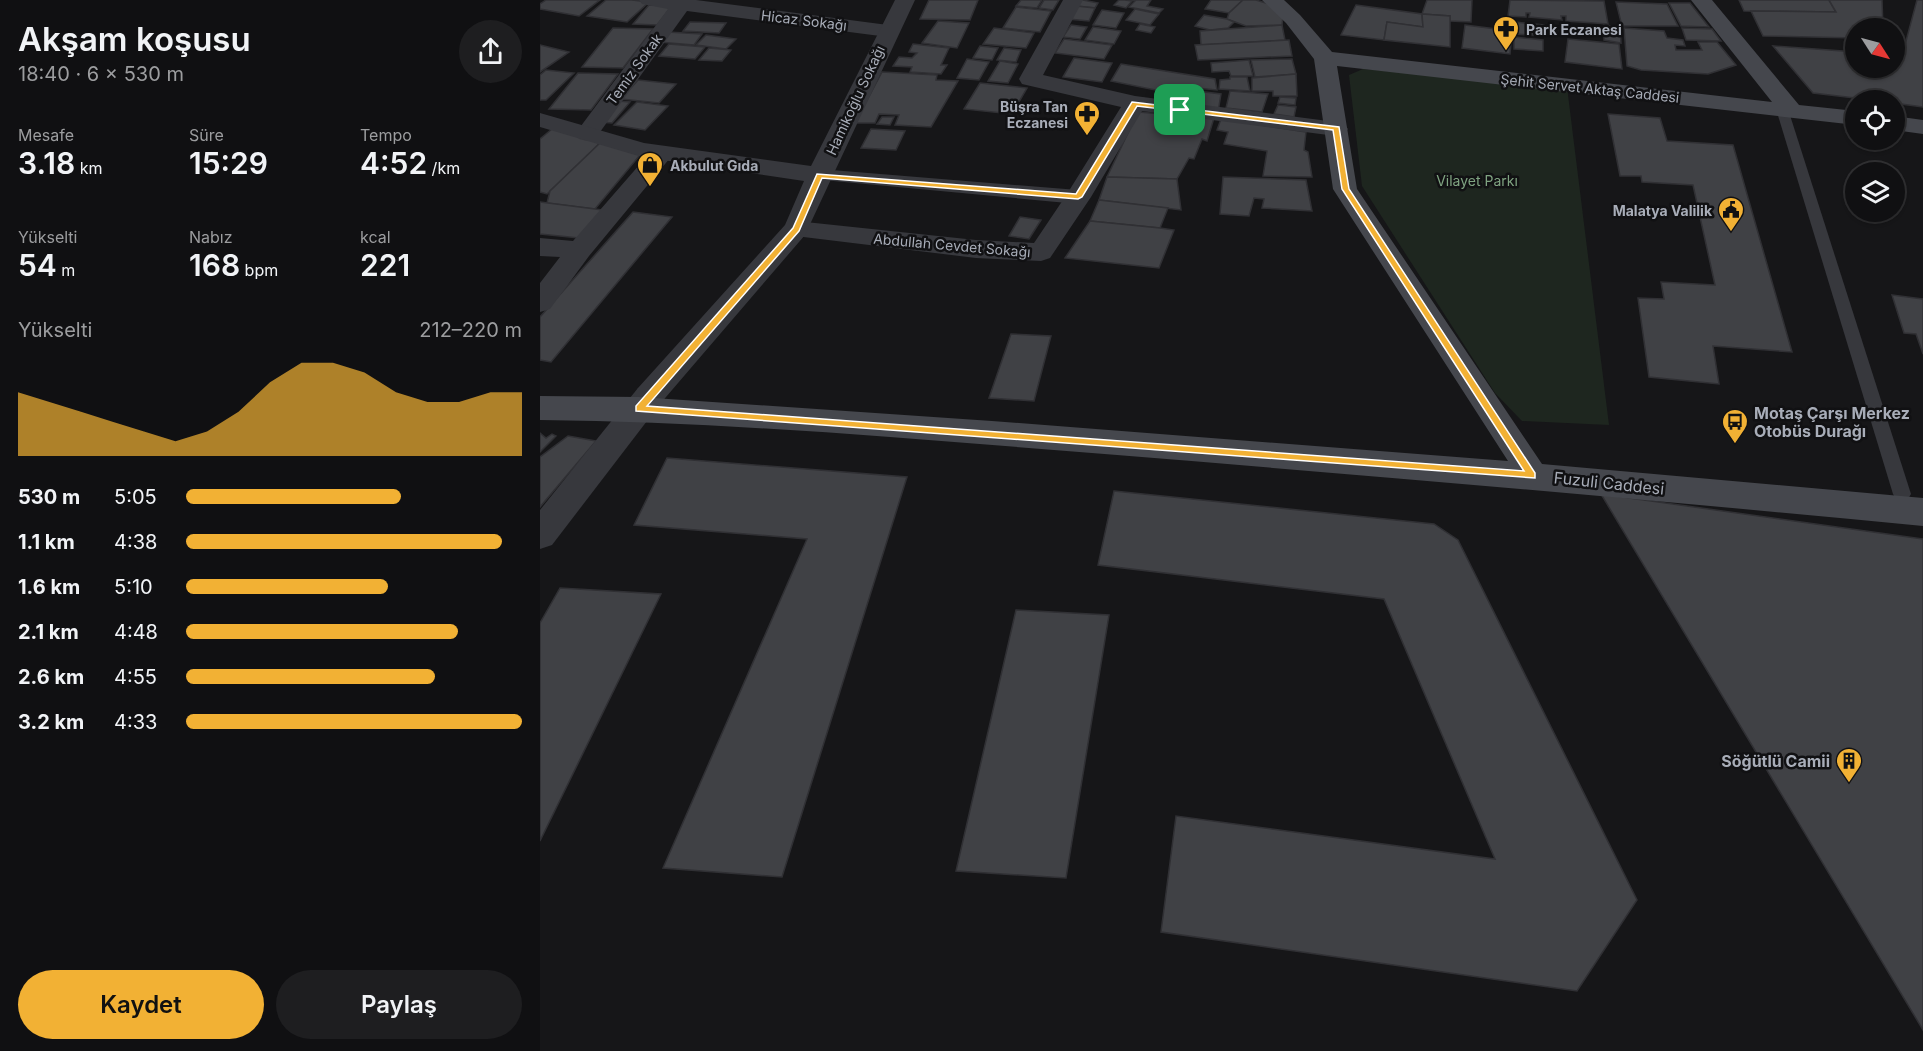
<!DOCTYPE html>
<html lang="tr">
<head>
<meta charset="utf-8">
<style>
  :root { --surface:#101012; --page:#1e1e20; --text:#f1f3f6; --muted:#9c9d9f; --line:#303032; --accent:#f2b134 }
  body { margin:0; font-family:Inter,sans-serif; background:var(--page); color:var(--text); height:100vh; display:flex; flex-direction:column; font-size:22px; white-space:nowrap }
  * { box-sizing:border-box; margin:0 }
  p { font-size:20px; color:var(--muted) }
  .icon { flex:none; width:33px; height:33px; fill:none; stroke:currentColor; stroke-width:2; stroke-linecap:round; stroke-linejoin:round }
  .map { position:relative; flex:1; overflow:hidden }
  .drawer { display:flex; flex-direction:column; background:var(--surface); width:540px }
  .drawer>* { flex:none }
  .needle { width:39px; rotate:126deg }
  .controls { position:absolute; left:1305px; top:18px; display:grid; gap:12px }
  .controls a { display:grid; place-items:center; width:60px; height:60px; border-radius:50%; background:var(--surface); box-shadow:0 2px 4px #0004,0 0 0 2px var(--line); font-size:30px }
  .pin { position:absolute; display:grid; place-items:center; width:51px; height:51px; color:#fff; margin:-26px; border-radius:12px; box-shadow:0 3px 9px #0006 }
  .round { display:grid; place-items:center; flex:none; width:63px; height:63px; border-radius:32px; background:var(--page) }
  .overview { display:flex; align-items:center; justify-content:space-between; height:102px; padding:0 18px }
  h1 { font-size:33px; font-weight:600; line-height:45px }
  .figures { display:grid; grid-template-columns:repeat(3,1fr); gap:9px; height:102px; padding:6px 18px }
  .figures div { display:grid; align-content:center }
  .figures b { font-size:30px; font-weight:600 }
  .figures small { font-size:16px; font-weight:400 }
  .figures p { font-size:16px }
  .chart { height:168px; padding:12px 18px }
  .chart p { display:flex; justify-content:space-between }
  .chart svg { width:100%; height:108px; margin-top:6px; fill:var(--accent); opacity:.7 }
  .action { display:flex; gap:12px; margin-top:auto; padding:12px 18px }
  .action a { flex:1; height:69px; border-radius:36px; background:var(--accent); color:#111; font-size:24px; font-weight:600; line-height:69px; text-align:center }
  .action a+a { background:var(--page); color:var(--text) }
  ul { padding:0 18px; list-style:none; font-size:20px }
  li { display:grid; grid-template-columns:96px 72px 1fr; align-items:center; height:45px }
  li i { height:15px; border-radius:8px; background:var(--accent) }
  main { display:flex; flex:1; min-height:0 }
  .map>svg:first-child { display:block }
</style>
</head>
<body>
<main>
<section class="drawer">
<div class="overview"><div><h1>Akşam koşusu</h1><p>18:40 · 6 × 530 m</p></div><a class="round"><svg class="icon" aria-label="share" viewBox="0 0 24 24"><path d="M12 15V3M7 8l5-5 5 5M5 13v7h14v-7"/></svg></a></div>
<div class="figures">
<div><p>Mesafe</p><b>3.18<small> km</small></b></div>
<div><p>Süre</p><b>15:29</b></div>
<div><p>Tempo</p><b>4:52<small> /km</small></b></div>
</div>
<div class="figures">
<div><p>Yükselti</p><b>54<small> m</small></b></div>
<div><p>Nabız</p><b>168<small> bpm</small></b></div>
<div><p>kcal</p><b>221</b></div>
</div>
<div class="chart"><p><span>Yükselti</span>212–220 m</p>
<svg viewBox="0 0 160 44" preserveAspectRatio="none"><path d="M0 44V18L10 22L20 26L30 30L40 34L50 38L60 34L70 26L80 14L90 6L100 6L110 10L120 18L130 22L140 22L150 18L160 18V44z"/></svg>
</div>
<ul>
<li><b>530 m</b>5:05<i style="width:64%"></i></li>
<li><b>1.1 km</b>4:38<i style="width:94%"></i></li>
<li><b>1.6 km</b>5:10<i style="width:60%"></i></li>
<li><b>2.1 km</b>4:48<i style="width:81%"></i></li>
<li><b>2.6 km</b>4:55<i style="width:74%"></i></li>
<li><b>3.2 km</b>4:33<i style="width:100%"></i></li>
</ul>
<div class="action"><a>Kaydet</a><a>Paylaş</a></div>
</section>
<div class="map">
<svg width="1383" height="1051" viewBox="0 0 1383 1051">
  <rect width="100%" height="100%" fill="#161618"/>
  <path fill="#1e261f" d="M823 69 1027 87 1069 425 982 421 955 393 822 186 809 75Z"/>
  <g fill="#404145" stroke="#303034" stroke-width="1.5">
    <path d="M6 0H60L39 16 0 9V4Z"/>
    <path d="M66 0H92L109 2 87 22 47 16Z"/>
    <path d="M389 0H438L430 20 380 19Z"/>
    <path d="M481 0H502L497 8 476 6Z"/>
    <path d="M504 0H519L513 10 499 8Z"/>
    <path d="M539 0H543L558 3 555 8 536 6Z"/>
    <path d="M579 0H585L592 1 586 8 574 5Z"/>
    <path d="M591 0H611L607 6 623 9 619 13 589 7 595 1Z"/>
    <path d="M671 0H703L689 13 665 9Z"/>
    <path d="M703 0H716L729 4 743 16 742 25 706 26 687 19 689 13Z"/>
    <path d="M887 0H932L931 22 910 21V16L882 14Z"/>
    <path d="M970 0 1064 1 1068 24 1026 21V16H1021L1022 20 989 17 990 13H986V17L968 16Z"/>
    <path d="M1199 0H1289L1296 12 1204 11Z"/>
    <path d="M1289 0H1342L1343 28H1316V38L1223 36 1211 11 1296 12Z"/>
    <path d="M1377 0H1383V107L1354 103V100H1332L1273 93 1233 46 1316 52V68H1354V55L1362 56Z"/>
    <path d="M1076 2 1127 4 1138 26H1082Z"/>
    <path d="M1129 3H1150L1169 27 1141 26Z"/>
    <path d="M109 5 132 6 117 25 93 24Z"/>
    <path d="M816 5 882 14 883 27 847 22 844 40 801 35Z"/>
    <path d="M536 6 555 8 549 21 528 19Z"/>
    <path d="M476 7 511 11 500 32 463 28Z"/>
    <path d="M595 9 619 14 610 25 586 20Z"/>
    <path d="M562 10 584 13 576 28 553 25Z"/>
    <path d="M882 14 910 16V47L844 40 847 22 883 27Z"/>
    <path d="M664 15 687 19 694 22 688 28 670 30 655 26Z"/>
    <path d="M398 21 429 23 417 48 382 43Z"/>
    <path d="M150 22 186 23 179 33 143 31Z"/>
    <path d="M975 22 1004 25V36L975 34Z"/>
    <path d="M600 24 615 27 611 33 596 30Z"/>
    <path d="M531 25 547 27 540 39 523 37Z"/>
    <path d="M742 25 745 40 661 45 660 31Z"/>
    <path d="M925 25 972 31 970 54 922 48Z"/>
    <path d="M1064 25 1080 27 1081 43 1064 40Z"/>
    <path d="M553 27 581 31 574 44 545 40Z"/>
    <path d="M73 28 113 29 83 68 42 67Z"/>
    <path d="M454 28 494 33 486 48 443 44Z"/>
    <path d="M1084 28 1124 31 1127 38 1143 40 1145 46 1135 45 1136 50H1162L1158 42H1177L1196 65 1168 74 1101 70 1087 66Z"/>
    <path d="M1142 28 1172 29 1181 41 1146 40Z"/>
    <path d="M127 32 162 34 154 45 118 42Z"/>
    <path d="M166 35 196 39 186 49 156 45Z"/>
    <path d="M974 37 1003 40V51L974 49Z"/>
    <path d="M524 39 572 45 564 59 515 53Z"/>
    <path d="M1028 39 1079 44 1082 69 1025 62Z"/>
    <path d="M749 40 752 56 658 60 655 45Z"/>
    <path d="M129 44 165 47 155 59 119 56Z"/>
    <path d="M373 44 409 48 401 65H407L401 74 370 72 372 67 353 66 359 57 372 58 377 53 369 52Z"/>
    <path d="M0 45 29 52 0 72Z"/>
    <path d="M440 46 458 48 452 60 433 58Z"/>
    <path d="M169 48 191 50 182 61 159 60Z"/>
    <path d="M464 48 481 50 476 62 457 60Z"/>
    <path d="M534 58 572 63 562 82 523 77Z"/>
    <path d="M427 59 449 62 439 80 417 78Z"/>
    <path d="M752 59 756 74 715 77 711 60Z"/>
    <path d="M709 60 713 76H691L689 71 672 72 671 63Z"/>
    <path d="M460 61 478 64 468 83 448 81Z"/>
    <path d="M581 64 675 79 677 90 645 87 640 95 571 81Z"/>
    <path d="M6 70 34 73 6 100H0V75Z"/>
    <path d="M342 72 397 75 396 80 418 81 391 127 355 125 359 115 339 114 335 123H315Z"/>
    <path d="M38 73 78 74 51 110 9 109Z"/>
    <path d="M756 74 757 96H733V91H712V78Z"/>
    <path d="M690 77H707L710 91 679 89 680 80 690 79Z"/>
    <path d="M98 80 136 84 119 103 81 99Z"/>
    <path d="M440 83 487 88 472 114 424 109Z"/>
    <path d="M657 91 681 94 678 112 643 108 647 101Z"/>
    <path d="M690 91 728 94 722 112 686 108Z"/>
    <path d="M740 97 756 98 755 105 738 103Z"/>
    <path d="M78 101 90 102 72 123 60 122Z"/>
    <path d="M97 102 128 106 105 130 74 125Z"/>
    <path d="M738 105 756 107 754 117 734 114Z"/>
    <path d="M598 112 674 118 667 141 662 139 654 159 649 158 637 179 567 177Z"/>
    <path d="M1068 114 1120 118 1127 141 1193 145 1252 352 1173 346 1179 384 1109 377 1098 298 1124 299 1121 282 1175 285 1153 185 1102 182 1101 176H1080Z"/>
    <path d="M342 117H354L350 125 337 124Z"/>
    <path d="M681 119 766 132 764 150 768 152 772 177 723 176 727 151 684 144 688 132 677 130Z"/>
    <path d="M12 129 60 143 7 194 0 192V139Z"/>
    <path d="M331 129 365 131 356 150 321 148Z"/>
    <path d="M60 143 100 155 55 209 7 203 10 191Z"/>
    <path d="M567 177 637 179 641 210 559 200Z"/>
    <path d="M683 177 766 180 772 211 722 208 724 199 714 198 709 216 680 214Z"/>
    <path d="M559 200 628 208 620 228 550 221Z"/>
    <path d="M0 202 63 210 39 238 0 234Z"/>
    <path d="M93 212 132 217 11 362 0 360V317Z"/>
    <path d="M480 217 501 220 489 239 469 236Z"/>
    <path d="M550 221 620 228 634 230 619 268 525 258Z"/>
    <path d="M1352 295 1383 299V354L1376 334 1364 333Z"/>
    <path d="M471 334 511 336 494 401 449 398Z"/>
    <path d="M0 433 6 438 12 434 16 436 0 452Z"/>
    <path d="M28 436 56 441 0 507V457Z"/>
    <path d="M127 458 367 477 242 877 123 868 267 539 94 525Z"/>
    <path d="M574 491 894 524 918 540 1097 900 1037 991 621 932 636 816 955 859 844 599 558 565Z"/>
    <path d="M1061 494 1383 539V1030Z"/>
    <path d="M20 588 121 594 0 841V623Z"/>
    <path d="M476 610 569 615 526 878 416 871Z"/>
  </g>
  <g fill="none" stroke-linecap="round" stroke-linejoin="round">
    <path fill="#37383d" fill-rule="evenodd" d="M1242 105 1248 109 1371 494 1368 499 1362 501 1356 499 1353 494 1236 109Z"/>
    <path fill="#37383d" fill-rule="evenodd" d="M279 169 538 190 545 192 548 197 545 202 538 204 272 179 269 175 272 171Z"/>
    <g fill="#37383d" fill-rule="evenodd">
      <path d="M99 0H156L348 25 355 27 359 31 355 35 348 37 147 11 55 139 47 141 39 139 35 134 128 9 102 4Z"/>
      <path d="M523 0H543L503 75 595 96 796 122 804 124 808 129 804 134 796 136 602 111 551 197 510 258 501 261 436 258 247 235 243 229 247 223 256 221 436 240 494 243 527 194 581 107 482 84 479 79Z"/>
      <path d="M122 146 130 148 134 153 130 158 49 256 10 309 0 312V283L20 257 0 256V238L33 241 114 148Z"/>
      <path d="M109 385 120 388 124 396 120 404 12 545 0 549V510L98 388Z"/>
    </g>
    <path fill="#37383d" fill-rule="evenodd" d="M355 0H375L265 235 120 404 109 407 98 404 94 396 98 388 245 225 264 181 102 157 0 127V113L104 143 271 166Z"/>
    <g fill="#45474d" fill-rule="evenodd">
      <path d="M722 0H744L760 15 792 52 1232 102 1151 0H1172L1259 105 1316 111V125L797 66 817 189 1002 464 1383 498V526C1115 500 846 477 577 455 385 440 193 422 0 420V396L99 397 452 421 968 461 793 189 774 59 746 23Z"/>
      <path d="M1354 116 1383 120V134L1354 130Z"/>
    </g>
  </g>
  <path fill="#f2b134" stroke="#fff" stroke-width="1.5" fill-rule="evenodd" d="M592 102 799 127 809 189 995 473V478L96 411V406L253 228 277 174 536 194ZM597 106 793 130 802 189 984 471 107 406 259 231 282 178 538 199 542 197Z"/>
  <defs>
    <symbol id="pharmacy-pin" viewBox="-11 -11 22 30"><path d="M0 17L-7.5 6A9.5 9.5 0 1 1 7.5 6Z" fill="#f2b134" stroke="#111113"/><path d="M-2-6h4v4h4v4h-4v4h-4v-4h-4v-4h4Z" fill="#111"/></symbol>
    <symbol id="shop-pin" viewBox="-11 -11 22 30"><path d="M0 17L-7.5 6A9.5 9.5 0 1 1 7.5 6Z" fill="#f2b134" stroke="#111113"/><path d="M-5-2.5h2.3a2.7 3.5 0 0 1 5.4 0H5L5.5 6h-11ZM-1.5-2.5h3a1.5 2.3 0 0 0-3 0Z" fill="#111"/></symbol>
    <symbol id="civic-pin" viewBox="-11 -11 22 30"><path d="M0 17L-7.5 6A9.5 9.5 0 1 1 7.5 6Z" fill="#f2b134" stroke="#111113"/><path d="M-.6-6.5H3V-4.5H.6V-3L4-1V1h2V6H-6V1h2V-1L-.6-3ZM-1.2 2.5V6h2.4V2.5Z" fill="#111"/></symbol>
    <symbol id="bus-pin" viewBox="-11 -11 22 30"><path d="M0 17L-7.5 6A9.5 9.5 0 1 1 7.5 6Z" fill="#f2b134" stroke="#111113"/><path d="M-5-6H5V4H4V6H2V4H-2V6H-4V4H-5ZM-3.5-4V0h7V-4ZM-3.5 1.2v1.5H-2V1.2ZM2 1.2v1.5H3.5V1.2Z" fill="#111"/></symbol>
    <symbol id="building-pin" viewBox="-11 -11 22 30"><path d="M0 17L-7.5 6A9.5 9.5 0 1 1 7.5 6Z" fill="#f2b134" stroke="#111113"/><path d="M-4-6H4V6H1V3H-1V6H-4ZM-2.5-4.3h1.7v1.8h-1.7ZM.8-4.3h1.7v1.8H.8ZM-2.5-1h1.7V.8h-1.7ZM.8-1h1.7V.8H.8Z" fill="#111"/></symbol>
  </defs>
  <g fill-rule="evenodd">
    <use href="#pharmacy-pin" x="951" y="14" width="30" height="40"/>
    <use href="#pharmacy-pin" x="532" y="99" width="30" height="40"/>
    <use href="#shop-pin" x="95" y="150" width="30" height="40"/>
    <use href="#civic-pin" x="1176" y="195" width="30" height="40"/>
    <use href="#bus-pin" x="1180" y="407" width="30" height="40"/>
    <use href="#building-pin" x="1294" y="746" width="30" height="40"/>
  </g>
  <g text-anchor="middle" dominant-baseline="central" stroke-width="5" stroke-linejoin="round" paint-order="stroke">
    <g font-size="14" fill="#a8adb8" stroke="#111113">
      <text transform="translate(264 20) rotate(7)">Hicaz Sokağı</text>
      <text transform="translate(94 69) rotate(-54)">Temiz Sokak</text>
      <text transform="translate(1050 88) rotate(6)">Şehit Servet Aktaş Caddesi</text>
      <text transform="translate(315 100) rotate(-65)">Hamikoğlu Sokağı</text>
      <text transform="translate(412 245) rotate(5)">Abdullah Cevdet Sokağı</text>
    </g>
    <g font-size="14" font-weight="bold" fill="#a8adb8" stroke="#111113" text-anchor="start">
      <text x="986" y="29">Park Eczanesi</text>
      <text x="528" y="106" text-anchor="end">Büşra Tan<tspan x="528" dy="16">Eczanesi</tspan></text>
      <text x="130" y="165">Akbulut Gıda</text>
      <text x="1172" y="210" text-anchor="end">Malatya Valilik</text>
    </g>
    <g font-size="14" fill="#7fa381" stroke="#111113">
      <text x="937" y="180">Vilayet Parkı</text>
    </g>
    <g font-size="16" font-weight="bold" fill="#a8adb8" stroke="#111113" text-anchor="start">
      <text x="1214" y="413">Motaş Çarşı Merkez<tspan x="1214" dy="18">Otobüs Durağı</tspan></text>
      <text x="1290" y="761" text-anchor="end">Söğütlü Camii</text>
    </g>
    <g font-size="16" fill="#a8adb8" stroke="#111113">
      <text transform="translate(1069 483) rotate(6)">Fuzuli Caddesi</text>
    </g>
  </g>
</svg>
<div class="controls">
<a><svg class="needle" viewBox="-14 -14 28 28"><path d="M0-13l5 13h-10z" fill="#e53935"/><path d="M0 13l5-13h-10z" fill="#9c9d9f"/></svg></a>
<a><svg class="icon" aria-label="locate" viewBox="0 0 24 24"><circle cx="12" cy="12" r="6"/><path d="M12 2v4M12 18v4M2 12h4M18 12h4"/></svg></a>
<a><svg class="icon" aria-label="layers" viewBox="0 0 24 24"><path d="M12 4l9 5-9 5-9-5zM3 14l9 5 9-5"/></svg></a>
</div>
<div class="pin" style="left:640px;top:110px;background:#1e9e55"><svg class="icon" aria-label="arrive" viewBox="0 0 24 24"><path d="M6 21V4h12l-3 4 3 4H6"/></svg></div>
</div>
</main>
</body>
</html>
